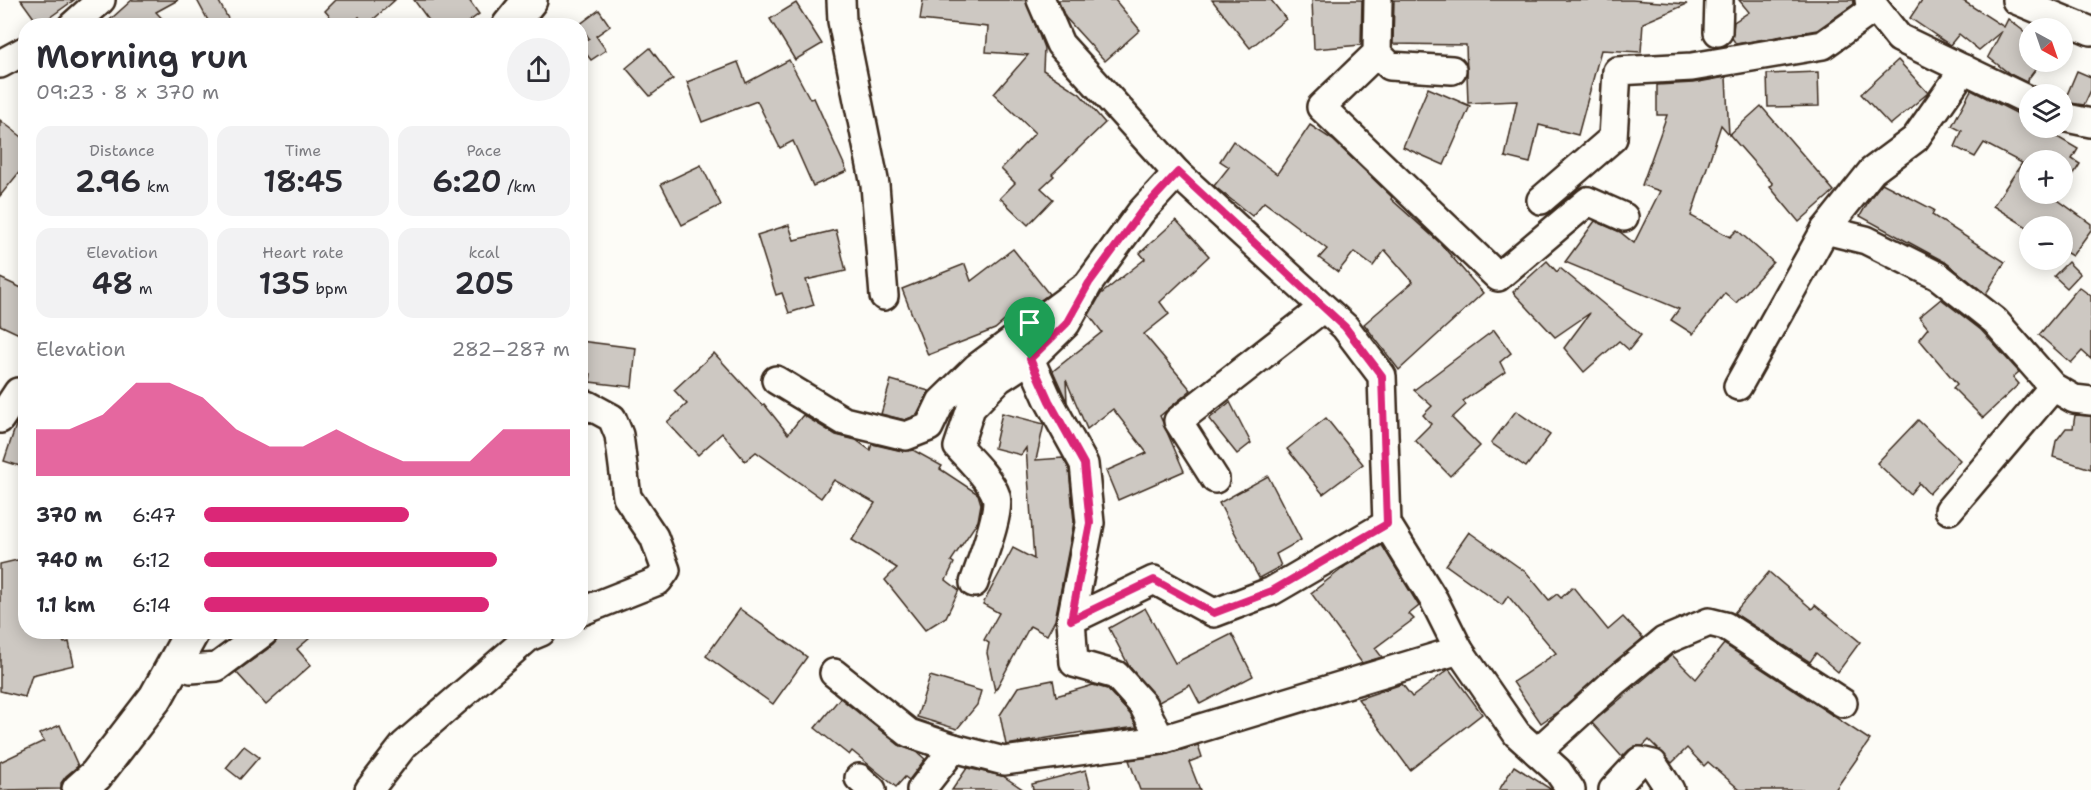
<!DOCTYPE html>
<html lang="en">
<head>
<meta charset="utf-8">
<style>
  :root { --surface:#fff; --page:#f2f2f3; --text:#2b2b33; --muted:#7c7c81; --accent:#db2777 }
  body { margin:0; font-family:"Shantell Sans",sans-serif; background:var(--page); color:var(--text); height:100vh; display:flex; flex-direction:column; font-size:22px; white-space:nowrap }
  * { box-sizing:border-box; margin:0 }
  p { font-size:20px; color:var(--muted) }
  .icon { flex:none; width:33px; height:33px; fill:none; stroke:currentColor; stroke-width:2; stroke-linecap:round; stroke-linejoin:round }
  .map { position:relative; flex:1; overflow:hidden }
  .details { position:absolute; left:18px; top:18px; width:570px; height:621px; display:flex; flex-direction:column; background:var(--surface); border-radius:24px; box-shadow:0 3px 15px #0003 }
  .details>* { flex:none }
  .needle { width:39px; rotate:140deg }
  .buttons { position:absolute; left:2019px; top:18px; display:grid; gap:12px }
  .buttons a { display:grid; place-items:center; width:54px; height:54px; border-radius:50%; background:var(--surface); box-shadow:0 3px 15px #0003; font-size:30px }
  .pin { position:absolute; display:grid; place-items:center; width:51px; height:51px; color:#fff; margin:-62px -26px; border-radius:50% 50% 50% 0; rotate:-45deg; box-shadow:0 0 6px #0007 }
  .pin .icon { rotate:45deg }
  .round { display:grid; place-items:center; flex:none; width:63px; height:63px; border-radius:32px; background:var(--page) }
  .summary { display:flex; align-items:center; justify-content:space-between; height:102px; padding:0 18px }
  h1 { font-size:33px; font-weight:600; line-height:45px }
  .metrics { display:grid; grid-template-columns:repeat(3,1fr); gap:9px; height:102px; padding:6px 18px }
  .metrics div { display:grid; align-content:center; border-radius:15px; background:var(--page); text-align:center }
  .metrics b { font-size:30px; font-weight:600 }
  .metrics small { font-size:16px; font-weight:400 }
  .metrics p { font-size:16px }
  .chart { height:168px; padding:12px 18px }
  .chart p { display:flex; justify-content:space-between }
  .chart svg { width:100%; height:108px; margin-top:6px; fill:var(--accent); opacity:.7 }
  ul { padding:0 18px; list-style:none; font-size:20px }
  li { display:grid; grid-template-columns:96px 72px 1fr; align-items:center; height:45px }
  li i { height:15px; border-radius:8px; background:var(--accent) }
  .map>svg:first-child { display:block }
</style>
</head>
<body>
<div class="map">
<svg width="2091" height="790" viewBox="0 0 2091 790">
  <rect width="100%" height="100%" fill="#fdfcf7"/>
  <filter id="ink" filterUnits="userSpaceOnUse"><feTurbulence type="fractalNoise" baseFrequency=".0167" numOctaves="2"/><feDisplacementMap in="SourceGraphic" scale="12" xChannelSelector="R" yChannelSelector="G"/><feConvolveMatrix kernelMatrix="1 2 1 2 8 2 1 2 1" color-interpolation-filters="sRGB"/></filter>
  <g filter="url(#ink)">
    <g fill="#cdc8c2" stroke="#3b2a1e" stroke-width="1.5">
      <path d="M21 0H74L39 25Z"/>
      <path d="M132 0H178L156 12 169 26H103Z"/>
      <path d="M197 0H218L232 26H211Z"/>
      <path d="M336 0H395L366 26 359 17 350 26H338L325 11Z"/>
      <path d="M414 0H469L479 14 463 26H433Z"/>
      <path d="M923 0H1026L1044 48 1043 70 1080 94 1105 123 1052 174 1054 176 1041 188 1053 199 1028 225 1000 198 1015 183 1001 169 1035 133 994 94 1028 55 986 52 988 27 920 20Z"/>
      <path d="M1058 0H1115L1140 30 1105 61 1065 17Z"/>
      <path d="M1212 0H1271L1286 19 1250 48Z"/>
      <path d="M1312 0H1362L1361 45 1314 49Z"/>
      <path d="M1394 0H1632L1687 4 1643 23 1641 52 1601 50 1578 135 1539 125 1530 163 1505 157 1517 101 1468 103 1466 45 1393 44Z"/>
      <path d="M1739 0H1854V4L1817 30 1736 44 1732 38 1734 22 1749 12Z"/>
      <path d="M1922 0H1962L2004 27 2008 19 2030 36V62H2041L2026 82 2010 74 1988 57 2002 31 1979 50 1959 34 1950 45 1910 18Z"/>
      <path d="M796 3 822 44 795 60 770 19Z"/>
      <path d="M599 10 610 26 596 36 606 50 591 60 580 46V44L589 38 579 25Z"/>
      <path d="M650 48 673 79 650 96 626 68Z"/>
      <path d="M789 60 810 99 814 98 847 171 813 186 793 141 780 148 757 101 702 122 687 82 738 62 746 83Z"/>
      <path d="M1898 60 1928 93 1890 125 1861 94Z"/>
      <path d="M2077 71 2091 77V90L2084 105 2064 102Z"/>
      <path d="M1818 72 1819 106 1768 107 1767 74Z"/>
      <path d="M1726 77 1729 135 1761 106 1834 191 1799 222 1770 187 1773 184 1721 125 1691 216 1730 237 1737 230 1773 262 1736 303 1725 293 1693 334 1671 320 1679 309 1565 262 1595 221 1620 232 1634 243 1660 191 1642 185 1667 115H1657V85L1693 83Z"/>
      <path d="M1428 88 1470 106 1444 165 1403 147Z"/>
      <path d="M1971 90 2030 120V128H2042L2078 149 2072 159 2080 164 2062 193V160H2030V194H2062L2058 200 2091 224V230L2072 256 2062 250V226H2030V229L1993 206 2022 163 1984 143 1975 157 1955 147 1962 131 1952 126Z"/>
      <path d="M0 120 26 140V164L0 196Z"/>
      <path d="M1310 125 1333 140 1392 197 1391 199 1440 243 1483 293 1399 370 1364 324 1413 282 1385 250 1373 266 1354 252 1338 272 1319 258 1327 249 1264 202 1252 216 1214 186 1229 167 1220 161 1233 141 1277 174Z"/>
      <path d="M701 165 721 205 682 225 661 184Z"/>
      <path d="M1882 183 1934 210 1932 215 2005 262 1986 294 1945 262 1860 216 1871 197Z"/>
      <path d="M1176 220 1209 256 1160 302 1169 314 1144 334 1191 390 1160 416 1184 471 1118 500 1106 471 1147 453 1113 409 1087 429 1066 380 1067 402 1053 371 1102 332 1089 315 1101 294 1145 259 1140 253Z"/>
      <path d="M789 225 794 240 836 230 846 271 806 280 814 305 789 313 782 293 776 295 757 235Z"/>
      <path d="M1013 249 1049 294 1027 310 1023 305 995 329 928 355 902 289 965 264 971 281Z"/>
      <path d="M1547 261 1557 272 1560 268 1641 335 1629 350 1619 341 1584 372 1564 348 1590 313 1555 337 1513 292Z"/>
      <path d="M2068 262 2080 274 2067 288 2054 276Z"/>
      <path d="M0 278 26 290V314L19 334 0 325Z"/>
      <path d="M2079 287 2091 296V359L2082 351 2071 363 2039 335Z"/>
      <path d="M1941 299 1981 330 2019 372 2013 377 2019 384 1983 418 1953 388 1957 384 1919 339 1928 328 1919 317Z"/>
      <path d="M1494 330 1511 353 1500 362 1505 372 1463 401 1466 405 1452 418 1480 446 1450 476 1415 440 1431 424 1423 415 1432 406 1414 390Z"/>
      <path d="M580 341 636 348 632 387 590 382 591 374 580 373Z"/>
      <path d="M714 353 762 405 764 404 788 434 803 415 836 435 856 440 870 450 872 444 902 451 913 450 942 466 940 469 978 494 981 504 978 521 951 561 954 563 946 580 959 590 946 617 925 630 885 580 897 568 852 540 875 503 834 480 821 498 756 452 745 461 722 433 698 455 667 422 687 404 674 390Z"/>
      <path d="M891 380 929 391 917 415 905 420 881 414Z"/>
      <path d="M1230 402 1251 443 1237 454 1209 419Z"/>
      <path d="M26 409V468L4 461 17 422Z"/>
      <path d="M1516 411 1550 435 1526 467 1491 443Z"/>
      <path d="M1002 413 1044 424 1036 460 1063 458 1069 469 1074 522 1055 620 1047 635 1030 626 995 691 987 653 989 643 984 640 999 613 983 604 1013 548 1034 559 1026 448 1021 455 994 448Z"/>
      <path d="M2075 415 2091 416V469L2053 457 2056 441 2066 428H2073Z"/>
      <path d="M1326 418 1363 464 1323 494 1287 449Z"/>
      <path d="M1918 420 1960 460 1929 494 1919 483 1910 494 1877 463Z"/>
      <path d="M1268 476 1301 540 1276 554 1281 566 1259 578 1219 503Z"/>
      <path d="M1469 532 1527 573 1549 600 1557 594 1561 598 1573 587 1608 630 1623 617 1643 638 1560 710 1541 723 1513 682 1556 653 1508 596 1502 605 1446 565Z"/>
      <path d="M1382 545 1419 606 1409 614 1414 619 1375 648 1382 657 1362 663 1311 593 1347 565Z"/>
      <path d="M26 558V632H59L64 643 69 642 74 665 32 675 25 697 0 691V564Z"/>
      <path d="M1769 572 1812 609 1815 605 1860 642 1838 672 1816 653 1810 662 1734 613Z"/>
      <path d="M1145 608 1175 663 1232 634 1253 676 1200 704 1190 685 1159 702 1129 666 1109 628Z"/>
      <path d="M740 609 807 657 773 704 706 656Z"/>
      <path d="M280 632H317L297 649 311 665 266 705 236 672 273 645 278 639Z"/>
      <path d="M1724 644 1870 740 1835 790H1740L1708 762 1704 766 1687 748 1672 763 1649 740 1643 746H1635L1629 750 1622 757 1592 723 1672 655 1696 679Z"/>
      <path d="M1449 669 1482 714 1410 770 1358 699 1402 684 1412 697Z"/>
      <path d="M930 676 981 691 977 705 957 729 917 717Z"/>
      <path d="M1053 680 1056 696 1093 685 1107 689 1130 714 1137 727 1084 734 1083 732 1006 745 1000 715 1018 687Z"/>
      <path d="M840 698 899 745 917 752 925 759 909 780 905 777 896 787 852 751 849 755 815 728Z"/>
      <path d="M60 725 78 766 66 776 61 783V789L0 790V762L44 741 39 734Z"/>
      <path d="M1198 745 1202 757 1189 762 1200 790H1140L1129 760 1165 755Z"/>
      <path d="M244 746 259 757 240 779 226 768Z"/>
      <path d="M1514 766 1552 790H1499Z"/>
      <path d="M967 768 1003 776 1024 790H952Z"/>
      <path d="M1086 770 1091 790H1033L1032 784Z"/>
    </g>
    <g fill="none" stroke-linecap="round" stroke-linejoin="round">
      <defs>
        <g id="minor">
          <path d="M841 0 842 21 875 185 884 296"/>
          <path d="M1041 0 1060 44 1177 173 1345 327 1382 376 1387 524 1434 600 1459 650 1517 734 1558 771 1571 790"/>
          <path d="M1378 0 1377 53 1321 107 1498 277 1588 201 1624 217"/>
          <path d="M1869 0 1899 38 2030 101"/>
          <path d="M2016 0 2091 31"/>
          <path d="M72 26 101 0"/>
          <path d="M1718 32 1719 0"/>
          <path d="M1377 53 1390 66 1452 70"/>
          <path d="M0 64 26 50"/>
          <path d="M2062 117 2091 123"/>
          <path d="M1541 200 1613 138 1617 71 1692 67 1823 45 1875 8"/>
          <path d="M1825 230 1866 240 1938 276 1995 321 2053 387 2074 399 2091 401"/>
          <path d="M1030 359 1049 401 1084 464 1090 523 1071 620 1074 663 1116 675 1143 705 1161 740"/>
          <path d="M776 380 844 421 906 436 929 427 941 402 977 367 1083 288"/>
          <path d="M1738 386 1825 230 1872 171 1915 139 1964 69"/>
          <path d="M580 407 588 405 612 418 619 435 627 497 654 537 666 570 658 581 580 612"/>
          <path d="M0 419 18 392"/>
          <path d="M1215 479 1178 421 1323 308"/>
          <path d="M1949 510 2053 387"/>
          <path d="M974 583C980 564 1001 513 996 496 991 480 969 459 958 447L971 408 999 379 1030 359 1066 324 1089 283 1141 212 1177 173"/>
          <path d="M1071 620 1154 580 1214 613 1272 591 1387 524"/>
          <path d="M174 664 191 669 217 667 264 632"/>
          <path d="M834 673 909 733 954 748 1004 761 1161 740 1459 650"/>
          <path d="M1537 752 1615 681 1664 641 1709 622 1725 626 1843 703"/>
          <path d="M859 778 872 790"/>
          <path d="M369 790 404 745 529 637 541 632"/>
          <path d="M921 790 954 748"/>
          <path d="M1613 790 1640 761 1653 764 1670 790"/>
        </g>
        <g id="major">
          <path d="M509 26 530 0"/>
          <path d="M79 790 96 775 156 697 192 632"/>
        </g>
      </defs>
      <use href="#minor" stroke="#3b2a1e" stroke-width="32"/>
      <use href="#major" stroke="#3b2a1e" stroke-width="38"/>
      <use href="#minor" stroke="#fdfcf7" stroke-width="27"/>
      <use href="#major" stroke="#fdfcf7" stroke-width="33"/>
    </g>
  </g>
  <g fill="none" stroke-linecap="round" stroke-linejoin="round" filter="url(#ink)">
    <defs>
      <path id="route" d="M1178 172 1345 327 1382 376 1387 524 1272 591 1214 613 1154 580 1071 620 1090 523 1084 464 1049 401 1030 359 1066 324 1089 283 1141 212Z"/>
    </defs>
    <use href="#route" stroke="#fff" stroke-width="12"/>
    <use href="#route" stroke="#db2777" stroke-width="8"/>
  </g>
</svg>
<div class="buttons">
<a><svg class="needle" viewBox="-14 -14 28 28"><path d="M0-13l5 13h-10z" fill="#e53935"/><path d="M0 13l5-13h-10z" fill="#7c7c81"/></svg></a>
<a><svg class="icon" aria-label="layers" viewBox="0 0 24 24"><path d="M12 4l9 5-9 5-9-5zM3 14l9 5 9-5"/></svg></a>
<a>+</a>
<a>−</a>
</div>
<div class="pin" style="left:1030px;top:359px;background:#1e9e55"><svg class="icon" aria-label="arrive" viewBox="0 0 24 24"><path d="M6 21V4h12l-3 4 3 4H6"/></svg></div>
<section class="details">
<div class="summary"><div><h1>Morning run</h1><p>09:23 · 8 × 370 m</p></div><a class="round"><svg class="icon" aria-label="share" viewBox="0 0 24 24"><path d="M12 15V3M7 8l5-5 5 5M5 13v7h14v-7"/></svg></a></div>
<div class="metrics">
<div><p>Distance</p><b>2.96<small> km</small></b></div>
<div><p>Time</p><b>18:45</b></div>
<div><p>Pace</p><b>6:20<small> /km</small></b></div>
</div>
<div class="metrics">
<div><p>Elevation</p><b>48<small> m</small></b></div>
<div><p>Heart rate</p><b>135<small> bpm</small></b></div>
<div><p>kcal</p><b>205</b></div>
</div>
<div class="chart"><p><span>Elevation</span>282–287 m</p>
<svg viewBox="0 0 160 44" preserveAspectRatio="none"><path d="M0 44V25L10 25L20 19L30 6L40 6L50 12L60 25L70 32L80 32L90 25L100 32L110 38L120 38L130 38L140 25L150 25L160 25V44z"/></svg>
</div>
<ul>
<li><b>370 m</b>6:47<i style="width:56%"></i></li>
<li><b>740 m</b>6:12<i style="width:80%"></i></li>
<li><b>1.1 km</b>6:14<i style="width:78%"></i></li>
</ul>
</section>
</div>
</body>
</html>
